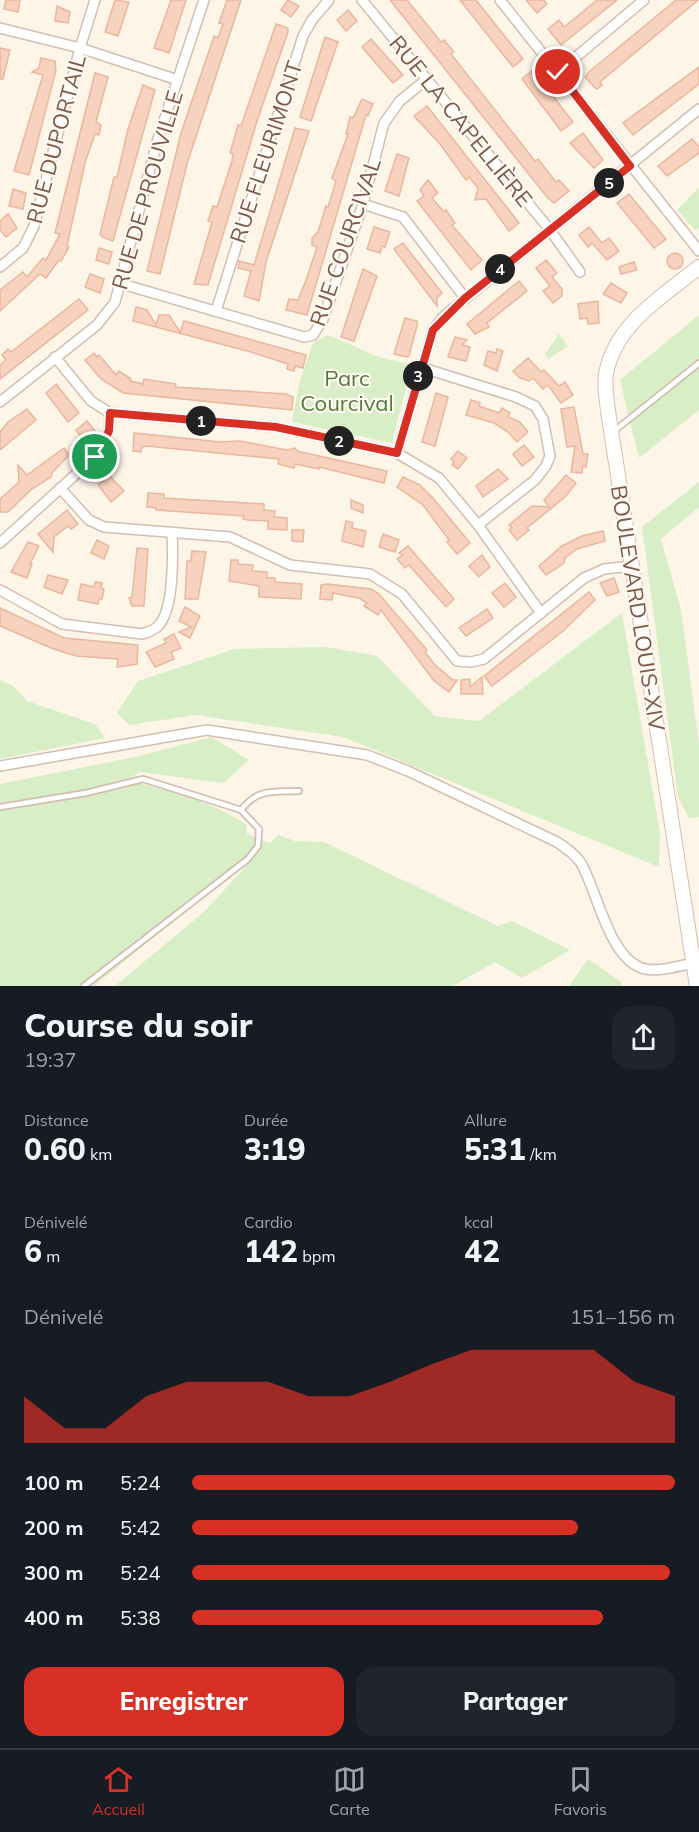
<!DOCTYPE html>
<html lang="fr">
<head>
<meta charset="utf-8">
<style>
  :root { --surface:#171b24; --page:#20242c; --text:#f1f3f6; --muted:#9ea1a6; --line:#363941; --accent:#d93025 }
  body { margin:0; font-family:Mulish,sans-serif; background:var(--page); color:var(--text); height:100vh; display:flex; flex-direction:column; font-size:22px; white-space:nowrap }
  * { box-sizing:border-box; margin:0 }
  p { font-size:20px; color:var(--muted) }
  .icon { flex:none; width:33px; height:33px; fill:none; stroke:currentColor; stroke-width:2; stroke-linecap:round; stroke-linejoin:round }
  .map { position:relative; height:986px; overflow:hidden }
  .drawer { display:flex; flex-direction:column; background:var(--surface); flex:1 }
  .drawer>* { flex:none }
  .pin { position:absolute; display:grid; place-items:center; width:51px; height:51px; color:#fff; margin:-26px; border:3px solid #fff; border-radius:50%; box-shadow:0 2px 6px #0007 }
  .km { position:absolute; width:30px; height:30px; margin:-15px; border-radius:50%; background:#222; color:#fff; font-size:16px; line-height:30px; text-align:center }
  .round { display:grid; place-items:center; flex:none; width:63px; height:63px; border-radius:18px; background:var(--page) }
  .head { display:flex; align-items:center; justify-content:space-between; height:102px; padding:0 24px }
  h1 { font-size:33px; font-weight:800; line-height:45px }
  .metrics { display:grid; grid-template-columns:repeat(3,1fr); gap:9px; height:102px; padding:6px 24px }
  .metrics div { display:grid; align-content:center }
  .metrics b { font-size:30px; font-weight:800 }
  .metrics small { font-size:16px; font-weight:400 }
  .metrics p { font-size:16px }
  .chart { height:168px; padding:12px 24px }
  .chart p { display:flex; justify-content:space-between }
  .chart svg { width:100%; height:108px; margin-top:6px; fill:var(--accent); opacity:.7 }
  .action { display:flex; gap:12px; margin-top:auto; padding:12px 24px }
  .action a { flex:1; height:69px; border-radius:18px; background:var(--accent); color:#fff; font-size:24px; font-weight:800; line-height:69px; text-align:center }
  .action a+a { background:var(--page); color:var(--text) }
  ul { padding:0 24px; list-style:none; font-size:20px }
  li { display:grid; grid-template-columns:96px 72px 1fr; align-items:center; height:45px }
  li i { height:15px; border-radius:8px; background:var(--accent) }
  .dock { display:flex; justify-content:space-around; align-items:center; height:84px; border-top:2px solid var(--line); background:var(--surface); font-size:16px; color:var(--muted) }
  .dock a { display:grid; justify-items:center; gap:3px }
  .dock .active { color:var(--accent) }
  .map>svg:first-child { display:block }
</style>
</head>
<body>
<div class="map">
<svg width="699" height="986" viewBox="0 0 699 986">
  <rect width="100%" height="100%" fill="#fef5e9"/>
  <g fill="#d8eec6">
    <path d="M699 187V228L696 231 677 210Z"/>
    <path d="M699 315V410L639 458 620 380Z"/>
    <path d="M559 334 568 346 548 359 545 354Z"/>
    <path d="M328 335 379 357 412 365 392 443 292 422 299 384 313 343Z"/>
    <path d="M699 482V507L661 539 681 610 699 744V817L689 818 678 797 642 527Z"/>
    <path d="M622 613 660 833 659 867 343 737 196 715 129 725 117 713 138 681 234 649 326 647 377 656 435 716 479 721Z"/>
    <path d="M0 680 13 686 27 701 95 724 105 738 0 759Z"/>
    <path d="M211 737 249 760 223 783 140 772 130 778 116 781C126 786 133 781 143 784 179 793 215 804 246 824L247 834 270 843 278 835 295 841 324 842 498 926 512 921 570 950 522 978 495 962 453 986H115L204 912 258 853 94 986H0V784L135 757Z"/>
    <path d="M588 959 621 982 622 986H569Z"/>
  </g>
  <g fill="#f6d2bf" stroke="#eab79e" stroke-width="1.5">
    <path d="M6 0H20L18 12 4 9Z"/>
    <path d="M115 0 129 2 118 36 105 32Z"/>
    <path d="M171 0H186L169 53 154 48Z"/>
    <path d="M227 0H241L187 164 160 274 147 271 181 133 214 36 218 38 223 24 219 23Z"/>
    <path d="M288 0 299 6 291 17 281 10Z"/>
    <path d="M390 0H407L441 42 444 40 454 52 451 54 535 161 538 159 556 182 559 180 569 191 554 203 547 197Z"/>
    <path d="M460 0H476L523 59 513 67Z"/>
    <path d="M526 0H544L547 4 537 13Z"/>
    <path d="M597 0H617L561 45 548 29 559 20 564 27Z"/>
    <path d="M676 0H698L600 82 602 85 597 89 594 87 585 77 590 71Z"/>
    <path d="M57 6 70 12 68 23 55 21Z"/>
    <path d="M348 10 357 21 346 31 337 20Z"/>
    <path d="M276 24 288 28V32L258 118 208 285 194 284 212 222 208 221 213 206 217 207 232 161 233 154 230 153 238 125 241 126Z"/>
    <path d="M325 37 338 42 311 121 300 117Z"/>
    <path d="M371 39 403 75 393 83 362 47Z"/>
    <path d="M0 48 10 50 3 79H0Z"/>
    <path d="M41 58 55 61 56 70 29 175 14 171 43 75 32 72 39 68Z"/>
    <path d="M699 67V84L633 135 623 123Z"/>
    <path d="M533 70 573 122 561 131 522 79Z"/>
    <path d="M95 73 108 77 96 122 101 125 99 135 95 134 85 163 67 246 69 247 61 261 59 260 46 278 40 274 0 311V290L23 272 27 277 43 258 46 260 60 234 55 233Z"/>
    <path d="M143 85 155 90 113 241 102 237 100 234 114 177H117L128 129Z"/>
    <path d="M362 99 373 104 368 116 366 115 307 315 286 310 289 299 298 300 306 280 317 247 312 245V238L318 232 326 206 328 207 336 181 332 178 348 134H346L350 117 353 118Z"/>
    <path d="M427 106 519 223 509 231 486 199 475 200 478 188 469 177 466 180 440 144 414 116Z"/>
    <path d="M295 128 309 131 266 262 259 301 244 296 251 271 238 268 239 261 254 265Z"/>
    <path d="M583 133 603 160 594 168 570 143Z"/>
    <path d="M692 139 699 147V153L667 176 658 166Z"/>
    <path d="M397 154 409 158 399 196 385 191Z"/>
    <path d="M428 180 438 193 432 198 444 212 446 210 455 223 452 225 482 260 471 270 417 201 424 196 420 190Z"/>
    <path d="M13 189 26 193 23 209 9 206Z"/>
    <path d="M629 194 666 239 654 248 617 203Z"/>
    <path d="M8 214 17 228 6 237 0 230V221Z"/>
    <path d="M374 227 390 232 385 247 382 246 380 253 367 249Z"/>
    <path d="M589 227 602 243 609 238 619 251 607 260 592 243 588 247 579 235Z"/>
    <path d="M403 243 442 293 437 298V306L394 249Z"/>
    <path d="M99 248 112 252 109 264 96 260Z"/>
    <circle cx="675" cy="261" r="8"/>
    <path d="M546 260 557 273 552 277 562 289V296L553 303 543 291 550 286 536 268Z"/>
    <path d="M634 262 637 270 621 274 619 267Z"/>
    <path d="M363 269 377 276 354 341 341 337Z"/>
    <path d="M90 274 104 279 100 293 85 287Z"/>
    <path d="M519 281 527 291 487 323 489 327 475 334 467 324Z"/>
    <path d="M611 283 627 293 621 303 603 294Z"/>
    <path d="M79 299 88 310 0 379V365L6 360 2 355 8 349 11 352Z"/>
    <path d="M598 301 599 323 588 324 587 318 580 319 578 304Z"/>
    <path d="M136 307 147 310 156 325 159 315H169L180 332 184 321 306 355 303 368 295 366 294 371 287 369 288 364 251 352 133 321Z"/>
    <path d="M405 318 417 321V326L409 356 406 357 394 354Z"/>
    <path d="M455 337 467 340 462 345 470 347 466 361 448 357Z"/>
    <path d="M497 349 503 351 497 371 484 365 488 351 496 353Z"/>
    <path d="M94 353 97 357 99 355 116 375 119 371 130 378 131 381 143 384 144 379 176 384 175 387 286 394 293 397 292 410 123 393 101 379 85 360Z"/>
    <path d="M528 358 541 372 544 370 559 386 565 382 573 395 561 403 548 385 543 389 533 378 529 381 520 378 513 371Z"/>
    <path d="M56 384 79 413 68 422 46 393Z"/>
    <path d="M436 393 448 397 435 446 422 442Z"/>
    <path d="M471 400 480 403 479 406 499 413 502 408 510 413 508 417 520 422 528 432 517 442 509 433 494 423 466 415Z"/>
    <path d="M574 407 583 454H588L586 467 583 466 582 473 571 472 575 446 567 447 561 409Z"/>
    <path d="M27 409 36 420 0 450V432L8 422Z"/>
    <path d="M87 421 96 432 84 440 76 430Z"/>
    <path d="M134 433 221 442 240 441 287 450 295 448 297 451 387 471 384 483 319 467V469L295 464 294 468 278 464 279 459 146 446 142 447 141 452 133 451Z"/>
    <path d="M524 445 534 457 522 466 513 454Z"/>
    <path d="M64 448 69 455 52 473 51 477 32 489 8 512H0V499L19 482 18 465 27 475Z"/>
    <path d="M458 451 467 458 458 469 452 465 454 462 451 459Z"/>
    <path d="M498 469 508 479 483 497 476 486Z"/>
    <path d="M566 475 576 483 565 497 527 528 529 530 517 540 509 530 512 528 509 525 532 506 549 507 544 500Z"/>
    <path d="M110 476 124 491 111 502 98 485Z"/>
    <path d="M403 477 420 485 432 497 470 543 457 554 447 542 449 540 423 505 397 487Z"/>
    <path d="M148 493 164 494V498L264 504V510L275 511 274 517 287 518V530L268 529V521L248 520 243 519 244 516 156 510V508L147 507Z"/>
    <path d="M351 500 363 505V513L351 508Z"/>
    <path d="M67 510 78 524 71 529 68 526 54 537 53 552 38 534Z"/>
    <path d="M346 521 353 523 352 528 366 531 363 547 342 541Z"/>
    <path d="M292 530H304L303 542 292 541Z"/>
    <path d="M603 531 605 541 577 549 565 558 564 563 546 575 539 566 562 546 582 536Z"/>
    <path d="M383 534 399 540 395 552 379 547Z"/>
    <path d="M97 540 109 546 104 559 91 553Z"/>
    <path d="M28 542 39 546 30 564H32L27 578 11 572Z"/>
    <path d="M408 546 454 599 446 607 409 565 405 568 397 559 403 555 399 553Z"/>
    <path d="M137 548 148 549 144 606H132L129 598 132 597Z"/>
    <path d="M192 551 206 552 198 599H185L187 561H191Z"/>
    <path d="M482 555 490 567 479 577 469 566Z"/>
    <path d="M231 560H238V564L253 565 252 571 267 572V578H275V582L302 584 301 599 259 597V586L229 581Z"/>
    <path d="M48 575 68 580 62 594 44 587Z"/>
    <path d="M614 578 619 592 607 596 600 583Z"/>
    <path d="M95 582 102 583 101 588 104 589 102 599H99L98 604 78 600 81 584 94 587Z"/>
    <path d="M505 583 516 597 504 607 492 593Z"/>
    <path d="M327 584 371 589 379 594 427 650 425 652 435 665 453 680H457L449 692 434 681 381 610 378 615 364 606 367 603 359 598 347 596 333 593 332 600 320 599 321 585Z"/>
    <path d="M589 592 595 600 562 632 492 686 484 676Z"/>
    <path d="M185 607 200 616 190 638 179 632 191 627 179 621Z"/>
    <path d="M0 608 64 638 138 645 137 664 117 667 118 659 76 656 51 648 0 626Z"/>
    <path d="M487 609 493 618 466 636 459 628Z"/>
    <path d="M174 634 181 648 171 652 174 659 155 667 146 652 166 643 164 639Z"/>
    <path d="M482 677 483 694H461V680L470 679V687Z"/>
  </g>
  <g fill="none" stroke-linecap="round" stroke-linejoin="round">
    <defs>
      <g id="service">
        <path d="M613 432 699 363"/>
        <path d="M0 807 86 793 143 779 241 810 259 829 258 846 248 859 84 986"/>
        <path d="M241 810C258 788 273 792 299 791"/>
      </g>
      <g id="minor">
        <path d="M362 0 550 230 580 272"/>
        <path d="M500 0 699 251"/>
        <path d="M0 28 80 48 178 80"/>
        <path d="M558 72 644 0"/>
        <path d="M363 204 403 217 465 298"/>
        <path d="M0 267 23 248 34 226 80 48 95 0"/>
        <path d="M122 284 304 337 313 335 323 319 363 204 384 123 400 101 427 79"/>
        <path d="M216 311 303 36 312 20 329 0"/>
        <path d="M55 357 91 401 110 413 276 427 397 453 439 478 478 525 541 613"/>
        <path d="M420 367 516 397 535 406 543 419 550 456 546 466 535 480 478 525"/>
        <path d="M0 402 97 325 115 302 157 142 204 0"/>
        <path d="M397 453 433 330 444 316 699 109"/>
        <path d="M60 488 89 520 104 527 230 537 290 565 370 574 402 594 457 661 471 662 484 659 584 578 604 569 632 566"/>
        <path d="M0 543 95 457 109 431 110 413"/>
        <path d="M0 590 62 624 142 634C148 632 154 631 159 625 174 608 173 555 172 532"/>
        <path d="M0 766 207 730 367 755 408 771 557 842C566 848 575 854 581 863 597 891 608 953 639 967 654 974 678 966 694 963"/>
      </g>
      <path id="secondary" d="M697 986 608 411C607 400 604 386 606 374 615 324 662 297 699 267"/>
    </defs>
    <use href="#service" stroke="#d4beb0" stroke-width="8"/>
    <use href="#minor" stroke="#d4beb0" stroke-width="12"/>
    <use href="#secondary" stroke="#d8bead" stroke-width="16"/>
    <use href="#service" stroke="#fff" stroke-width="4.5"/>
    <use href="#minor" stroke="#fff" stroke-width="9"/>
    <use href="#secondary" stroke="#fff" stroke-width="14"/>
  </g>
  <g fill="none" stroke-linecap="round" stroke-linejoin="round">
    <defs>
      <path id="route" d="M95 457 109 431 110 413 276 427 397 453 433 330 465 298 630 166 558 72"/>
    </defs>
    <use href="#route" stroke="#fff" stroke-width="12"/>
    <use href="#route" stroke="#d93025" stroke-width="8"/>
  </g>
  <g text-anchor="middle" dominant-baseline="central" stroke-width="4.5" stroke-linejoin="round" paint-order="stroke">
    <g font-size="22" fill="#7c594a" stroke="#fff9f1">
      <text transform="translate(461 121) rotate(51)">RUE LA CAPELLIÈRE</text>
      <text transform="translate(56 139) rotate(-75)">RUE DUPORTAIL</text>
      <text transform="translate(266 152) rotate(-72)">RUE FLEURIMONT</text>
      <text transform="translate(147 190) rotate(-74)">RUE DE PROUVILLE</text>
      <text transform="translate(345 242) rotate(-71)">RUE COURCIVAL</text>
      <text transform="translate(638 608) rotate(81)">BOULEVARD LOUIS-XIV</text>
    </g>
    <g font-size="22" fill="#537c3e" stroke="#fff9f1">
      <text x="347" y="378">Parc<tspan x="347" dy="25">Courcival</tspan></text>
    </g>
  </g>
</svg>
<div class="pin" style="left:95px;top:457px;background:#1e9e55"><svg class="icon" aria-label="arrive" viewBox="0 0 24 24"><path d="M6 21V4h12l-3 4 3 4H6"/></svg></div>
<div class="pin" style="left:558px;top:72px;background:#d93025"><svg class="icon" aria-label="check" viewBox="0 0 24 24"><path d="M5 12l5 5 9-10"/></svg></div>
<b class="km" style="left:201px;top:421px">1</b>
<b class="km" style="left:339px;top:441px">2</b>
<b class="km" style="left:418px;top:376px">3</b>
<b class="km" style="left:500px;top:269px">4</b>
<b class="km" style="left:609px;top:183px">5</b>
</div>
<section class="drawer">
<div class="head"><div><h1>Course du soir</h1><p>19:37</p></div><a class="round"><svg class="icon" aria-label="share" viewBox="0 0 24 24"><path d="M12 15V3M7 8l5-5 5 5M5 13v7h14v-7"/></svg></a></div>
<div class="metrics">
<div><p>Distance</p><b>0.60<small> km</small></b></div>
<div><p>Durée</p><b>3:19</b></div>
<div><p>Allure</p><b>5:31<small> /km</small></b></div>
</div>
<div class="metrics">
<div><p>Dénivelé</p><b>6<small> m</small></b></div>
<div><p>Cardio</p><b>142<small> bpm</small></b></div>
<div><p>kcal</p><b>42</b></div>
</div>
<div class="chart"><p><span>Dénivelé</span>151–156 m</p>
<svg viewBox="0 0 160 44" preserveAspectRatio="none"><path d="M0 44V25L10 38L20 38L30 25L40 19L50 19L60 19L70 25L80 25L90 19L100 12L110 6L120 6L130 6L140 6L150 19L160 25V44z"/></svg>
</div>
<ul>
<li><b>100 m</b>5:24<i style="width:100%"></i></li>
<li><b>200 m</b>5:42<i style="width:80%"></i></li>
<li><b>300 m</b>5:24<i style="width:99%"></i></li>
<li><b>400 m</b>5:38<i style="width:85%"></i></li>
</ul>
<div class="action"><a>Enregistrer</a><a>Partager</a></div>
</section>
<nav class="dock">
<a class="active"><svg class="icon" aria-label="home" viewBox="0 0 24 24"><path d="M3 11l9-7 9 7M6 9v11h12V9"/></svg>Accueil</a>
<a><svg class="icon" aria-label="map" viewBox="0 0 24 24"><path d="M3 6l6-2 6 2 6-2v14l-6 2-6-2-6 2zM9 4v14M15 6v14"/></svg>Carte</a>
<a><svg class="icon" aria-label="saved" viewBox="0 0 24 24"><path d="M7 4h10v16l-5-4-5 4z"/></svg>Favoris</a>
</nav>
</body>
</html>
